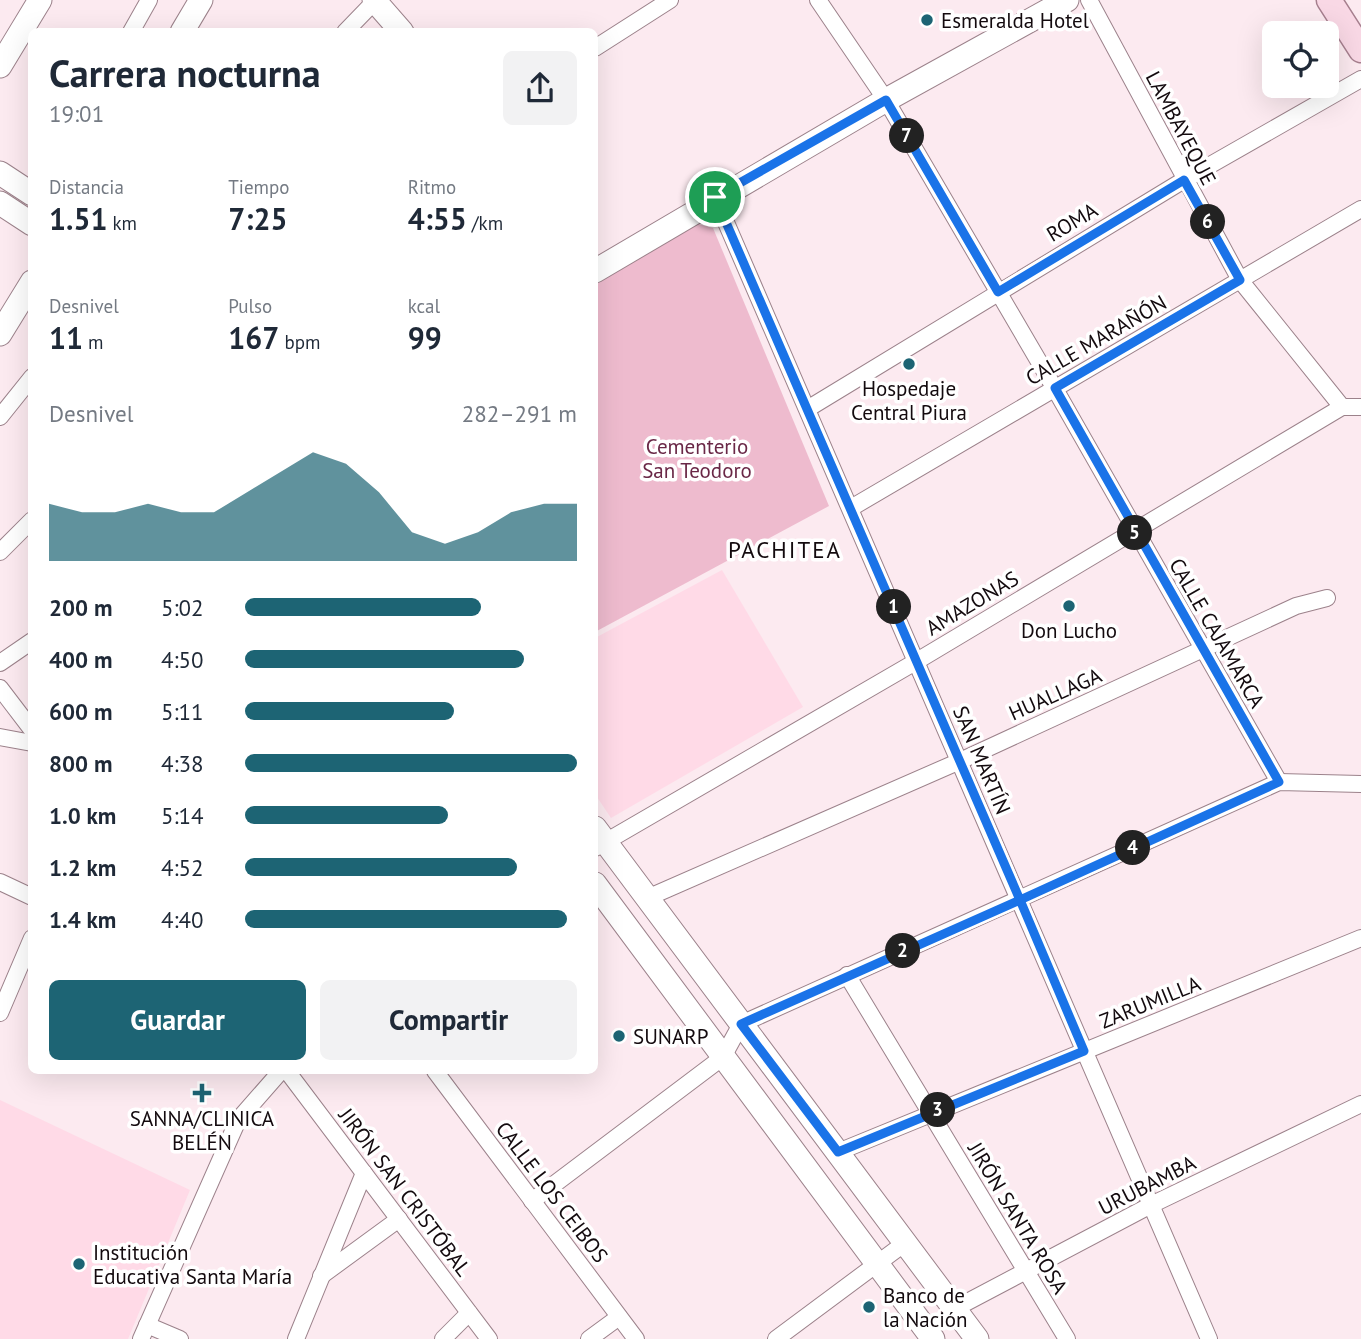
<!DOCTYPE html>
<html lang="es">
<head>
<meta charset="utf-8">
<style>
  :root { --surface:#fff; --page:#f2f2f3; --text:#1f2937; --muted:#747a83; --accent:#1d6474 }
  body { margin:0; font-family:"PT Sans",sans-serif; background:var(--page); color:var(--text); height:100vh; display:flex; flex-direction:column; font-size:26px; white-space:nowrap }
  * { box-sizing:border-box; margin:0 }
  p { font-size:23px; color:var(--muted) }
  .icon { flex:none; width:38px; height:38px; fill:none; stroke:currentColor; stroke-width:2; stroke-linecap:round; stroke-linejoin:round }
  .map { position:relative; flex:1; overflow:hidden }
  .details { position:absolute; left:28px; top:28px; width:570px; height:1046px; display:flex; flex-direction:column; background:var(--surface); border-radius:10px; box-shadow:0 7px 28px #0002 }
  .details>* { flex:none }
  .buttons { position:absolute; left:1262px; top:21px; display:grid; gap:14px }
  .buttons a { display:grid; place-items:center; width:77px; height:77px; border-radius:10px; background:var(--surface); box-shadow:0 7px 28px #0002; font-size:35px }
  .pin { position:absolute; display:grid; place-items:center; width:60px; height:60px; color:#fff; margin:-30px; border:4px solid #fff; border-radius:50%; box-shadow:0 2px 7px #0007 }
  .km { position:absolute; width:35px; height:35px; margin:-18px; border-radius:50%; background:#222; color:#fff; font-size:19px; line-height:35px; text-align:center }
  .round { display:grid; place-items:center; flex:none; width:74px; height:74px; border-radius:10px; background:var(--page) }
  .overview { display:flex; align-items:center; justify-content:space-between; height:119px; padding:0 21px }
  h1 { font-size:38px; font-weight:700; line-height:52px }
  .metrics { display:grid; grid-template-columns:repeat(3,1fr); gap:10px; height:119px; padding:7px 21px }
  .metrics div { display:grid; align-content:center }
  .metrics b { font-size:30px; font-weight:700 }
  .metrics small { font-size:19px; font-weight:400 }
  .metrics p { font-size:19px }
  .chart { height:196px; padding:14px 21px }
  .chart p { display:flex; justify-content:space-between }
  .chart svg { width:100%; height:126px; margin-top:7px; fill:var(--accent); opacity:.7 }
  .primary-button { display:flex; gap:14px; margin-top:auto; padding:14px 21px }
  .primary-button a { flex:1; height:80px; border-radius:10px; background:var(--accent); color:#fff; font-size:28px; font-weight:700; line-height:80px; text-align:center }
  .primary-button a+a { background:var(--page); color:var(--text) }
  ul { padding:0 21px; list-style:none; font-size:23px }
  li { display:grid; grid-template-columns:112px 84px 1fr; align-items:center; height:52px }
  li i { height:18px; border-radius:9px; background:var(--accent) }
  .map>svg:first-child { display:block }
</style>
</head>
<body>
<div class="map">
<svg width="1361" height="1339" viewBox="0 0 1361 1339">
  <rect width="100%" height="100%" fill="#fceaf0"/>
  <g fill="#ffdae7">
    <path d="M722 570 803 707 611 818 595 794V638Z"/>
    <path d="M0 1100 190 1190 128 1339H0Z"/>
  </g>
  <path fill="#eebbce" d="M695 223 713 228 829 506 595 632V285Z"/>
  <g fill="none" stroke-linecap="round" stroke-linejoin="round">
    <defs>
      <g id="street">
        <path d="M818 0 886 100 1055 389 1279 782"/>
        <path d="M1089 0 1240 280 1342 407"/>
        <path d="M131 32 149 0"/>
        <path d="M345 32 376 0"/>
        <path d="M595 48 670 0"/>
        <path d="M715 197 1209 1339"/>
        <path d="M809 408 1184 180 1361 79"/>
        <path d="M0 417 32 377"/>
        <path d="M851 508 1361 209"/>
        <path d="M0 552 32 520"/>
        <path d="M0 663 32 641"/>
        <path d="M0 688 32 730"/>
        <path d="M0 737 32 743"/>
        <path d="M595 848 917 661 1342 407H1361"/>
        <path d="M0 882 32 897"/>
        <path d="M647 898 960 761 1296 606 1327 598"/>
        <path d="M847 975 1067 1339"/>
        <path d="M0 1013 32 938"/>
        <path d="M287 1071 489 1339"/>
        <path d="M435 1071 636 1339"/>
        <path d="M838 1152 1361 938"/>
        <path d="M532 1201 723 1057 741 1024 1279 782 1361 784"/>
        <path d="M321 1276 399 1219"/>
        <path d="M954 1309 1151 1205 1361 1104"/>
        <path d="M147 1325 180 1339"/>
        <path d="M141 1339 238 1120 281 1071"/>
        <path d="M296 1339 364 1173"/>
        <path d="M443 1339 469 1313"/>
        <path d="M589 1339 619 1317"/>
        <path d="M776 1339 905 1243"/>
      </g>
      <g id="secondary">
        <path d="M374 0 402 32"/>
        <path d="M182 32 201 0"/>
        <path d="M0 66 40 0"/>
        <path d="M0 173 32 194"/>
        <path d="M0 203 32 224"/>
        <path d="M595 271 886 100 1067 0"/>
        <path d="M0 334 32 282"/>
        <path d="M595 828 977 1339"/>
        <path d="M595 884 933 1339"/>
      </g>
      <path id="primary" d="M1329 0 1361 50"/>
    </defs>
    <use href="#street" stroke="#9c828b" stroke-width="18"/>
    <use href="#secondary" stroke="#9c828b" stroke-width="25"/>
    <use href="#primary" stroke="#a67f8e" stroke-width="27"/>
    <use href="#street" stroke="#fff" stroke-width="16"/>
    <use href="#secondary" stroke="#fff" stroke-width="23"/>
    <use href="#primary" stroke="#f9d8e5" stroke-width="24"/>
  </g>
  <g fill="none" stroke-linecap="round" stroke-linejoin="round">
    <defs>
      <path id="route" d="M715 197 1020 900 741 1024 838 1152 1084 1051 1020 900 1279 782 1055 388 1240 280 1184 180 998 292 886 100 715 197"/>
    </defs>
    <use href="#route" stroke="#fff" stroke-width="14"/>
    <use href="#route" stroke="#1a73e8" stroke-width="9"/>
  </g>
  <g fill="#1d6474" stroke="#fff" stroke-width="2.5">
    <circle cx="927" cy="20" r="7"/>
    <circle cx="909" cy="364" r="7"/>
    <circle cx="1069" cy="606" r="7"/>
    <circle cx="619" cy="1036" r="7"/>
    <path d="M198.5 1082.5h7v7h7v7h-7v7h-7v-7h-7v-7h7z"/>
    <circle cx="79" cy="1264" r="7"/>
    <circle cx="869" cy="1307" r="7"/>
  </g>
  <g text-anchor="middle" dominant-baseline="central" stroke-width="7" stroke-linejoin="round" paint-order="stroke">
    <g font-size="21" fill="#130a0e" stroke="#fff" text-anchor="start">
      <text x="941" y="20">Esmeralda Hotel</text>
      <text x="909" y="388" text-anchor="middle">Hospedaje<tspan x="909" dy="24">Central Piura</tspan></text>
      <text x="1069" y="630" text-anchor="middle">Don Lucho</text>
      <text x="633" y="1036">SUNARP</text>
      <text x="202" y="1118" text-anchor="middle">SANNA/CLINICA<tspan x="202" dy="24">BELÉN</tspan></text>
      <text x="93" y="1252">Institución<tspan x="93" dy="24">Educativa Santa María</tspan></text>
      <text x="883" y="1295">Banco de<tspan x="883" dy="24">la Nación</tspan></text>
    </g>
    <g font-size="21" fill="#130a0e" stroke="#fff">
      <text transform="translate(1181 128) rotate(62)">LAMBAYEQUE</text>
      <text transform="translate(1072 222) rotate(-31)">ROMA</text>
      <text transform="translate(1096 340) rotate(-30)">CALLE MARAÑÓN</text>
      <text transform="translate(972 603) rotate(-31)">AMAZONAS</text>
      <text transform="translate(1217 633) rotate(60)">CALLE CAJAMARCA</text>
      <text transform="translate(1055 694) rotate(-24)">HUALLAGA</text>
      <text transform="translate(982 760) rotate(67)">SAN MARTÍN</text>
      <text transform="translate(1150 1002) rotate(-22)">ZARUMILLA</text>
      <text transform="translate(1147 1185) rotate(-27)">URUBAMBA</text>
      <text transform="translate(405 1192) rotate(53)">JIRÓN SAN CRISTÓBAL</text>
      <text transform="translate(552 1192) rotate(53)">CALLE LOS CEIBOS</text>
      <text transform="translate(1018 1218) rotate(59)">JIRÓN SANTA ROSA</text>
    </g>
    <g font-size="21" fill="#6a2847" stroke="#fff">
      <text x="697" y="446">Cementerio<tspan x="697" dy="24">San Teodoro</tspan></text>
    </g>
    <g font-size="23" letter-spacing="2" fill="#130a0e" stroke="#fff">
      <text x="785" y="549">PACHITEA</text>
    </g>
  </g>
</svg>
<div class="buttons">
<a><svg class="icon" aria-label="locate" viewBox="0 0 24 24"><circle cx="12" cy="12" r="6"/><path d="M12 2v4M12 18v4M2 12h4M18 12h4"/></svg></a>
</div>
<div class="pin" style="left:715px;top:197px;background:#1e9e55"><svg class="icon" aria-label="arrive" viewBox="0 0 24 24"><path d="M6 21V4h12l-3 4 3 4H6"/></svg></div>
<b class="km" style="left:894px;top:607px">1</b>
<b class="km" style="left:903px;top:951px">2</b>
<b class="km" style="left:938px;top:1110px">3</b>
<b class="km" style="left:1133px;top:848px">4</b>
<b class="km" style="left:1135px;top:533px">5</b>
<b class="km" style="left:1208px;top:222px">6</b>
<b class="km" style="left:907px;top:136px">7</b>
<section class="details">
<div class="overview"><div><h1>Carrera nocturna</h1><p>19:01</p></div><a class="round"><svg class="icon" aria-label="share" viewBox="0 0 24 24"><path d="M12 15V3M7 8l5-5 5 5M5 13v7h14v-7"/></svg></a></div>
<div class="metrics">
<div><p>Distancia</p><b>1.51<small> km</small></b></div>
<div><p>Tiempo</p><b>7:25</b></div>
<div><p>Ritmo</p><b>4:55<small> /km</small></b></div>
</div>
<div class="metrics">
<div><p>Desnivel</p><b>11<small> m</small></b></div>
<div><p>Pulso</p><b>167<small> bpm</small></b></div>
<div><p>kcal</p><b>99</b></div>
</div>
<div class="chart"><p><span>Desnivel</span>282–291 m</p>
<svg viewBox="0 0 160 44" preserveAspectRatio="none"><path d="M0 44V24L10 27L20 27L30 24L40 27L50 27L60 20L70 13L80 6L90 10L100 20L110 34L120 38L130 34L140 27L150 24L160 24V44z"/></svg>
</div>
<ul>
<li><b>200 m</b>5:02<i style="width:71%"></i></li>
<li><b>400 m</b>4:50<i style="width:84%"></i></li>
<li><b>600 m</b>5:11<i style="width:63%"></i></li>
<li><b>800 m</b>4:38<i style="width:100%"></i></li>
<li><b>1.0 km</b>5:14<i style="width:61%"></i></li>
<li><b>1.2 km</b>4:52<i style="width:82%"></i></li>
<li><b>1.4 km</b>4:40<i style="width:97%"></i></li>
</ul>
<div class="primary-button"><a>Guardar</a><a>Compartir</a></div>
</section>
</div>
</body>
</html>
